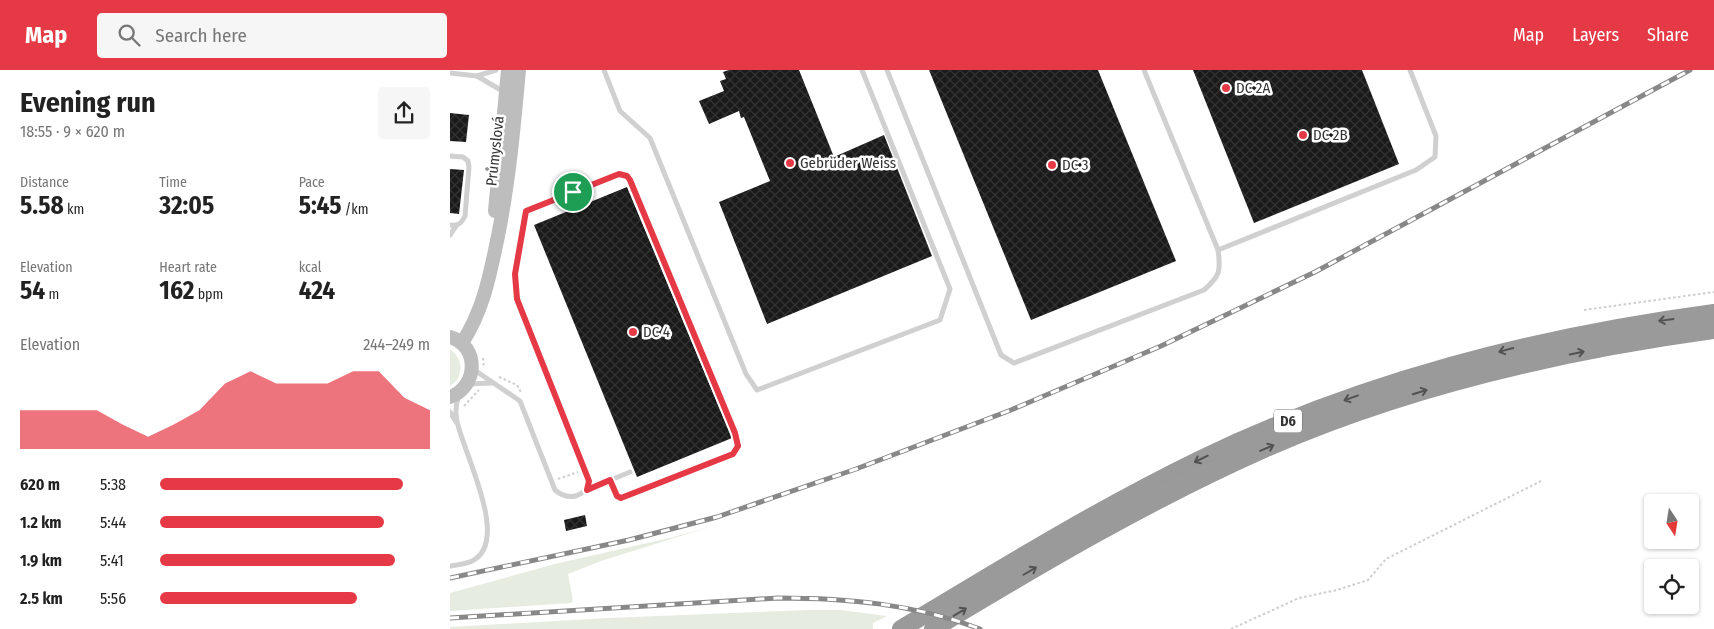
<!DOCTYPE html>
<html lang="en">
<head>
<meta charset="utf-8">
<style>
  :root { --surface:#fff; --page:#f6f6f6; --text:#222; --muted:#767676; --accent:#e63946 }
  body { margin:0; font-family:"Fira Sans Condensed",sans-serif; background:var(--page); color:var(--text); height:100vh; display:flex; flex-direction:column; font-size:19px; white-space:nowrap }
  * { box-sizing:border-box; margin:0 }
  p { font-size:16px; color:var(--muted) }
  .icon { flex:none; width:28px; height:28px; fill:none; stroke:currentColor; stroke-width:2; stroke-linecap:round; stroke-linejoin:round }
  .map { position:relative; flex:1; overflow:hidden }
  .side { display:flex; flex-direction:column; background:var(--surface); width:450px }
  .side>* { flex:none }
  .needle { width:32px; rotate:168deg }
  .buttons { position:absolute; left:1194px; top:424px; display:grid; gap:10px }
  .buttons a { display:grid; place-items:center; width:55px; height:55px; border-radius:5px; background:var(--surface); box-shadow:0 1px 4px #0004; font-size:25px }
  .pin { position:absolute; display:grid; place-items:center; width:42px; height:42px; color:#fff; margin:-21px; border:2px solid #fff; border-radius:50%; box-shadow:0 1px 5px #0007 }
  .round { display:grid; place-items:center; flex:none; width:52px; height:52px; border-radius:5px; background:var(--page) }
  .overview { display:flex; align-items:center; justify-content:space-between; height:85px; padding:0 20px }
  h1 { font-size:28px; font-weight:700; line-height:38px }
  .metrics { display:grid; grid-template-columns:repeat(3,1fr); gap:8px; height:85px; padding:5px 20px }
  .metrics div { display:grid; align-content:center }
  .metrics b { font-size:25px; font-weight:700 }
  .metrics small { font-size:14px; font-weight:400 }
  .metrics p { font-size:14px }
  .chart { height:140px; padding:10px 20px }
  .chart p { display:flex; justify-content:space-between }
  .chart svg { width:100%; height:90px; margin-top:5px; fill:var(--accent); opacity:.7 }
  ul { padding:0 20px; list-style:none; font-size:16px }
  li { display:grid; grid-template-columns:80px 60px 1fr; align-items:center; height:38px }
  li i { height:12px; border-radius:6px; background:var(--accent) }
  header { display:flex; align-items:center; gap:30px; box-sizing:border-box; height:70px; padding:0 25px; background:var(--accent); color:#fff }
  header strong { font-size:24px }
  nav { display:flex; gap:28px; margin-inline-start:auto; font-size:18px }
  .search { width:350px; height:45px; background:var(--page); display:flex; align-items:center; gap:12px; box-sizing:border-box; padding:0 18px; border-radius:5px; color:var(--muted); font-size:19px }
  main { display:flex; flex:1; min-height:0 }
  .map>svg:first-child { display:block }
</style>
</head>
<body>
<header>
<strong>Map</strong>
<div class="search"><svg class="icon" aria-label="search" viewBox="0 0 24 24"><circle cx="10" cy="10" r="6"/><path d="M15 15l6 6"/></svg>Search here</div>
<nav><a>Map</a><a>Layers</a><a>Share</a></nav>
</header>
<main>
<section class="side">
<div class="overview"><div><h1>Evening run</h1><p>18:55 · 9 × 620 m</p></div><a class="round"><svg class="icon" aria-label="share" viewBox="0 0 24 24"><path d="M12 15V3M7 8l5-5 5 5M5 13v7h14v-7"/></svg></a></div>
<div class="metrics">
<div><p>Distance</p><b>5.58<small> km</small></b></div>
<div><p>Time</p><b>32:05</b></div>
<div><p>Pace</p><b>5:45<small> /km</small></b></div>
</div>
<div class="metrics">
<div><p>Elevation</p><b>54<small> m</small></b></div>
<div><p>Heart rate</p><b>162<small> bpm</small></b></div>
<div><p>kcal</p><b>424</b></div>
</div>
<div class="chart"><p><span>Elevation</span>244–249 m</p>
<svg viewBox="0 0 160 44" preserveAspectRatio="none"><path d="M0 44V25L10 25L20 25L30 25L40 32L50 38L60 32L70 25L80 12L90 6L100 12L110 12L120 12L130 6L140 6L150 19L160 25V44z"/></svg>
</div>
<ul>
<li><b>620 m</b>5:38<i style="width:90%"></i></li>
<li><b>1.2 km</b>5:44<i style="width:83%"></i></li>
<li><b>1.9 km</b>5:41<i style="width:87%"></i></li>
<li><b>2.5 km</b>5:56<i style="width:73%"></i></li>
</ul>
</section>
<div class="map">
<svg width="1264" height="559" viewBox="0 0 1264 559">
  <defs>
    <pattern id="building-cross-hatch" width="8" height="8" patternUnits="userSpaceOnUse" patternTransform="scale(1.25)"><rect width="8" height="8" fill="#1a1a1a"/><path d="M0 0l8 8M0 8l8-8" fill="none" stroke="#333"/></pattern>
  </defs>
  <rect width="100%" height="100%" fill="#fff"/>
  <g fill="#e6ecdf">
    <path d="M0 279C13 289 15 306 0 316Z"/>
    <path d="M269 454 151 491 118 504 123 531 121 533 0 541V523L105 494 224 467Z"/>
    <path d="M359 540H390L437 546 423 553V559H0V557L158 548Z"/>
  </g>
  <g fill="url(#building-cross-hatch)">
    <path d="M279 0H349L384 87 434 65 482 186 317 254 269 132 320 111 294 47 291 48 289 41 259 54 249 31 274 21 270 11 276 9 273 2Z"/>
    <path d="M479 0H648L726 191 581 250Z"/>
    <path d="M743 0H912L949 94 804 153Z"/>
    <path d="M0 43 19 45 16 72 0 71Z"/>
    <path d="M0 99 14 100 9 144 0 143Z"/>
    <path d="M177 117 282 368 187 407 84 155Z"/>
    <path d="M135 445 137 456 116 461 114 450Z"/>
  </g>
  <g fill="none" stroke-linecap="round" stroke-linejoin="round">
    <g stroke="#cdcdcd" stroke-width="2" stroke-dasharray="2.5 2.5" stroke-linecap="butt">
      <path d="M1134 240 1264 222"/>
      <path d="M33 288 34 298"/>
      <path d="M49 307 67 315 72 324"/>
      <path d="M14 336 29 320"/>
      <path d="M108 409 128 402"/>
      <path d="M781 559 849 528 887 520 918 510 936 489 1091 411"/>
    </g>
    <g stroke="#d0d0d0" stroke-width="5">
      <path d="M154 0 170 41 200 68 296 304 307 320 490 250 500 219 412 0"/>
      <path d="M437 0 551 285 564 293 754 220C770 206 771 201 768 180L694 0"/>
      <path d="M0 3 27 6 46 0"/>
      <path d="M27 6 54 22"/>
      <path d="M0 86 13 87 18 91 19 97 15 146C11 154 8 156 0 155"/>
      <path d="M0 165 6 156"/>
      <path d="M768 180 966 100 985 87 986 66 960 0"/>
      <path d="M23 299 70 331 105 420C118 431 135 428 139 411L67 229 65 204 76 141 169 104 177 106 285 363 288 377 283 384 174 428 167 425 160 410"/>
      <path d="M18 314 42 313"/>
      <path d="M0 342 6 352"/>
      <path d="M137 420 180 402"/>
      <path d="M0 496C7 495 16 494 22 491 62 472 12 380 7 351 5 342 6 333 9 325"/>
    </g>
    <g stroke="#bdbdbd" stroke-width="14">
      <path d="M45 141 58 0"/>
      <path d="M0 267C30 276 28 317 0 327"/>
      <path d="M12 273C34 239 40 204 48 166 59 111 64 56 69 0"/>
    </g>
    <g stroke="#9a9a9a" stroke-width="18">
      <path d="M451 559C549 500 648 439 751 389 914 311 1085 267 1264 243"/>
      <path d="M483 559C591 494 699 430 814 379 957 316 1110 281 1264 260"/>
    </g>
    <defs>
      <g id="rail">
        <path d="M0 508 179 470 267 447 406 399 561 340 711 276 865 202 1240 0"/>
        <path d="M0 548 328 528C397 528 465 534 530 559"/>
      </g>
    </defs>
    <use href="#rail" stroke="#888" stroke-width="5"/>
    <use href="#rail" stroke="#fff" stroke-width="3" stroke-dasharray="9" stroke-linecap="butt"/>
  </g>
  <defs><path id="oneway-shaft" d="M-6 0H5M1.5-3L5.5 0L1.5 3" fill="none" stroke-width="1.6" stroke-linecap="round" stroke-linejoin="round" transform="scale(1.25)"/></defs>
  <g stroke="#525252">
    <use href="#oneway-shaft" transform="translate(1216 250) rotate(172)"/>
    <use href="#oneway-shaft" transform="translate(1056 280) rotate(165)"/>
    <use href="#oneway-shaft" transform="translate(1127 283) rotate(-11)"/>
    <use href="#oneway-shaft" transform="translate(970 322) rotate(-17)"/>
    <use href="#oneway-shaft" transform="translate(901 328) rotate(160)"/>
    <use href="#oneway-shaft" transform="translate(817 378) rotate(-23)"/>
    <use href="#oneway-shaft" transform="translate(751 389) rotate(154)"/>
    <use href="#oneway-shaft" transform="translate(580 501) rotate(-30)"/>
    <use href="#oneway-shaft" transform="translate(510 542) rotate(-31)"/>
  </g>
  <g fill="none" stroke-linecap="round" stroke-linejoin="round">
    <defs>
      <path id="route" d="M169 104 177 106 180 110 285 363 288 376 283 384 171 428 167 426 160 410 137 420 139 411 67 229 65 204 76 141Z"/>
    </defs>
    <use href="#route" stroke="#fff" stroke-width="10"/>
    <use href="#route" stroke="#e63946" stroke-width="6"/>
  </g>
  <g fill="#e63946" stroke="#fff" stroke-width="2">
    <circle cx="776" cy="18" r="5"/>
    <circle cx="853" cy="65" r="5"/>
    <circle cx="340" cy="93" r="5"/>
    <circle cx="602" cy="95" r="5"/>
    <circle cx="183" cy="262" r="5"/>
  </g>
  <g text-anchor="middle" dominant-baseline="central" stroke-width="5" stroke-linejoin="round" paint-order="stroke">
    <rect fill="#fff" stroke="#707070" stroke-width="1" x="824" y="339.5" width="28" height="23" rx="4"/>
    <g font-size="14" font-weight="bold" fill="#333">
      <text x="838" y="351">D6</text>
    </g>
    <g font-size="15" fill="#333" stroke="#fff" text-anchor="start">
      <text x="786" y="18">DC 2A</text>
      <text x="863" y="65">DC 2B</text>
      <text x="350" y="93">Gebrüder Weiss</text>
      <text x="612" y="95">DC 3</text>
      <text x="193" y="262">DC 4</text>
    </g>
    <g font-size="15" fill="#333" stroke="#fff">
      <text transform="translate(45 81) rotate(-84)">Průmyslová</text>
    </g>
  </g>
</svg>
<div class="buttons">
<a><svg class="needle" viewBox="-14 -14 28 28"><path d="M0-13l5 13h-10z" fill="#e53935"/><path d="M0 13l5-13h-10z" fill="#767676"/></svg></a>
<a><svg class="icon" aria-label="locate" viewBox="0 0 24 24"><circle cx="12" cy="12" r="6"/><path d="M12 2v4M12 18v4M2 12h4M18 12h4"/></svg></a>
</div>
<div class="pin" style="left:123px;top:122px;background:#1e9e55"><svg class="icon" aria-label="arrive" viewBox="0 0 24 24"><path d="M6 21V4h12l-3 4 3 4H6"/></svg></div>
</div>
</main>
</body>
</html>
